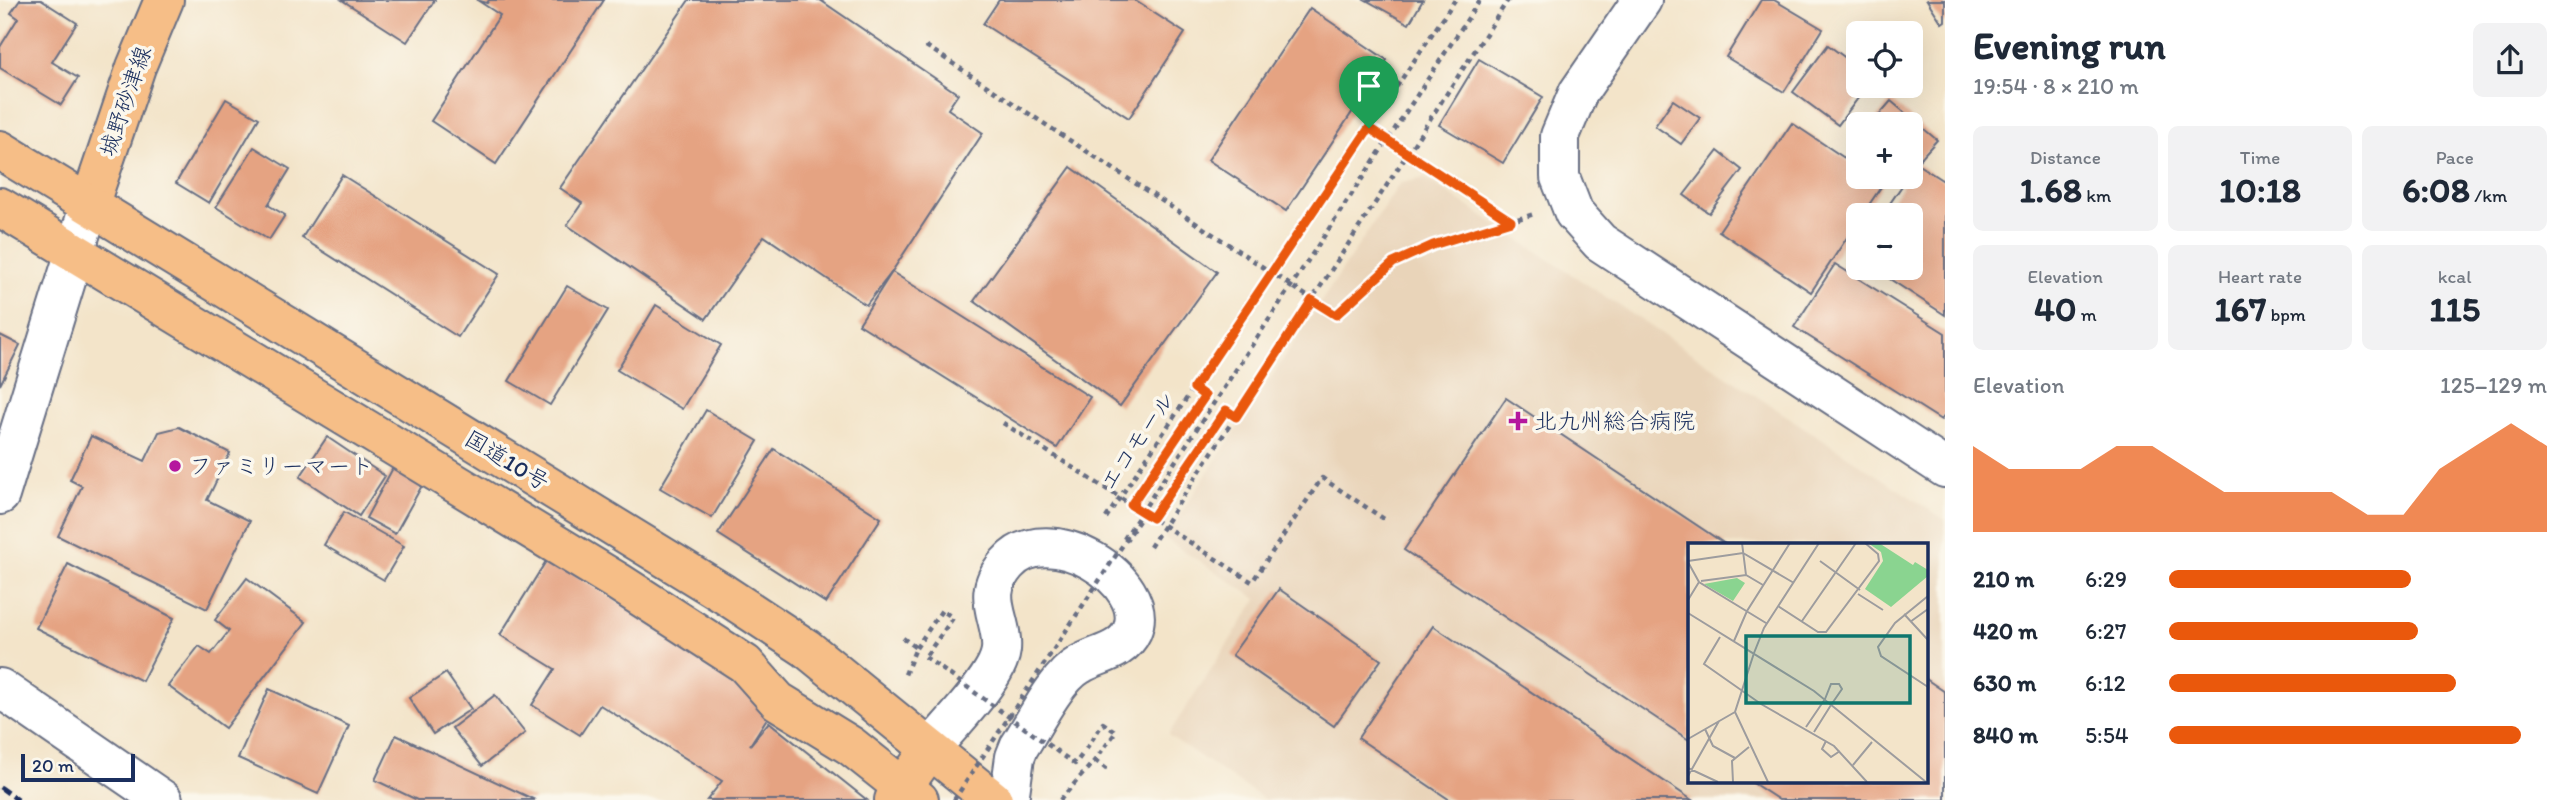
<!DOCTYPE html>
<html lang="en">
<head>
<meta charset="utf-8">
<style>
  :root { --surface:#fff; --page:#f2f2f3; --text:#1f2937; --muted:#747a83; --accent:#ea580c }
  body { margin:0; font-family:Itim,"Klee One",sans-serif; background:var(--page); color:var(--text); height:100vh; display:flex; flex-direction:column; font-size:26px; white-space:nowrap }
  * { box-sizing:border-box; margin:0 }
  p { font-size:23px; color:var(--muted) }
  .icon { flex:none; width:38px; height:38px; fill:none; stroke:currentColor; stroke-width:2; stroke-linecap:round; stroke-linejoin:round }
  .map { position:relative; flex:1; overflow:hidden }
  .drawer { display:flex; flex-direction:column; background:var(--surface); width:630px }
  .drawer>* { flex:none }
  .fabs { position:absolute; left:1846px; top:21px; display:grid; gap:14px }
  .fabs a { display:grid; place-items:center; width:77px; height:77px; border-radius:10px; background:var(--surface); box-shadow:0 7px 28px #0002; font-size:35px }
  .scale { position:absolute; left:21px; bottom:18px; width:114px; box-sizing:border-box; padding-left:7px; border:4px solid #1b2f5e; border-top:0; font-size:19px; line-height:24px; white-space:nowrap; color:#1b2f5e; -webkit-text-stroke:5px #fbf7ec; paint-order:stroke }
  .pin { position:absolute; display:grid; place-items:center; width:60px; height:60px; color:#fff; margin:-72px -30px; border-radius:50% 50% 50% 0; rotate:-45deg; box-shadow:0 0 7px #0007 }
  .pin .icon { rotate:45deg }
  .round { display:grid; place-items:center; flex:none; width:74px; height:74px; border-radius:10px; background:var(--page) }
  .head { display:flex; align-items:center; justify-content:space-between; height:119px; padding:0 28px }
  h1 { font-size:38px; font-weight:700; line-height:52px }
  .figures { display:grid; grid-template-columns:repeat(3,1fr); gap:10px; height:119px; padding:7px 28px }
  .figures div { display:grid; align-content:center; border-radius:10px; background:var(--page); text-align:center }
  .figures b { font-size:35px; font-weight:700 }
  .figures small { font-size:19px; font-weight:400 }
  .figures p { font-size:19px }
  .chart { height:196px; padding:14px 28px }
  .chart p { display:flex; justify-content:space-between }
  .chart svg { width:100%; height:126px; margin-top:7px; fill:var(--accent); opacity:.7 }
  ul { padding:0 28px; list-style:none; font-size:23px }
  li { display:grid; grid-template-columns:112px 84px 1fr; align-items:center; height:52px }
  li i { height:18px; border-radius:9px; background:var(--accent) }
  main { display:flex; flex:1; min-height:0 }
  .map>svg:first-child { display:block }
</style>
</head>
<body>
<main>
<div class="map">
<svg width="1945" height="800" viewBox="0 0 1945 800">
  <rect width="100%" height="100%" fill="#fbf7ec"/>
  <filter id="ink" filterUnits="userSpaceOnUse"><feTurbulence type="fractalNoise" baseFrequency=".0143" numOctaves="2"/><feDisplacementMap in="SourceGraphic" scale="14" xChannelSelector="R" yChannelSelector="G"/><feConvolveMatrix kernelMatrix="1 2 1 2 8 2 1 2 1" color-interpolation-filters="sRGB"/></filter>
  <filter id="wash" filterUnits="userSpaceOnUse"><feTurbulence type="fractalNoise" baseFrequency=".00686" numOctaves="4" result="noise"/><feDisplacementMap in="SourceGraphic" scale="28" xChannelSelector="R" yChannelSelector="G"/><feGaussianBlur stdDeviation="1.57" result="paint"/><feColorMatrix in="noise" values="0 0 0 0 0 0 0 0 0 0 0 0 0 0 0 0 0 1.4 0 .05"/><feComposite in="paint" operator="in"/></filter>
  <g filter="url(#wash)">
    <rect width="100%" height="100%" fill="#f3e4c9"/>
    <path fill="#e9d4b9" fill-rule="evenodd" d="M1425 178 1945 520V800H1265L1168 735 1257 599 1164 538 1400 183ZM1689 544H1926V781H1689Z"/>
    <g id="blocks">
      <g fill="#e5a382">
        <path d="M20 0H41L77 23 52 62 78 78 61 105 0 68V47L18 18 11 13Z"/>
        <path d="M342 0H435L407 42Z"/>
        <path d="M477 0 487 3 489 0H604L496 164 431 121 500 15Z"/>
        <path d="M689 0H820L958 94 948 109 983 133 891 273 866 305 764 236 706 319 567 225 582 203 560 188Z"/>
        <path d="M999 0H1134L1185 33 1129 118 983 24Z"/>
        <path d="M1366 0H1423L1409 24Z"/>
        <path d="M1761 0H1774L1823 29 1784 92 1726 57Z"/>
        <path d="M1927 0H1945V21L1942 23Z"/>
        <path d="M1310 8 1387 60 1286 211 1208 160Z"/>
        <path d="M1828 45 1858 67V86H1867L1838 125 1793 92Z"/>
        <path d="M1479 59 1543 97 1503 163 1439 125Z"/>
        <path d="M226 99 259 118 209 203 176 183Z"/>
        <path d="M1673 100 1700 118 1681 144 1655 126Z"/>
        <path d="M1891 101 1937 140 1911 169V124H1871Z"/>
        <path d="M1792 123 1858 167V177H1873L1883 184 1862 215H1858V221L1811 292 1719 231Z"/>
        <path d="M254 147 290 169 268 205 285 215 269 240 216 207Z"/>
        <path d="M1718 151 1742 170 1709 213 1684 195Z"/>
        <path d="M1917 164 1945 182V315L1873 268H1911V215H1882L1908 177H1911V172Z"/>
        <path d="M1071 167 1217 272 1120 406 974 301Z"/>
        <path d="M342 175 499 274 458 337 302 238Z"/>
        <path d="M1835 264 1945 333V415L1941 420 1794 327Z"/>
        <path d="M892 272 1090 397 1057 448 859 324Z"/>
        <path d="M567 286 608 310 550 405 509 381Z"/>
        <path d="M656 305 721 345 682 409 617 370Z"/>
        <path d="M0 335 20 345 0 385Z"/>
        <path d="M1506 398 1725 544H1689V740L1404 550Z"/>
        <path d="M706 410 758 441 712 518 660 488Z"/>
        <path d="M179 427 230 453 207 500 250 521 207 609 58 536 82 486 70 480 91 436 145 461 159 432Z"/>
        <path d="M327 437 385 476 359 516 300 477Z"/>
        <path d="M774 449 881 518 826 603 718 534Z"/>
        <path d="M394 466 424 482 395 534 366 518Z"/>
        <path d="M344 512 404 546 384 580 324 545Z"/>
        <path d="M548 558 778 701 750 745 769 722 867 800H707L722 781 600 705 580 735 532 705 555 669 500 635Z"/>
        <path d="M68 564 174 618 142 681 36 628Z"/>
        <path d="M247 578 306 622 225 728 168 686 199 646 211 654 229 631 215 620Z"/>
        <path d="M1279 589 1381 660 1334 726 1232 655Z"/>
        <path d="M1433 626 1692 800H1450L1358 738Z"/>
        <path d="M446 673 471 709 433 734 409 698Z"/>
        <path d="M1926 679 1945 692V800H1779L1750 781H1926Z"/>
        <path d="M269 689 349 726 318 794 238 758Z"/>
        <path d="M495 695 525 733 482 766 452 728Z"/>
        <path d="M396 735 535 800H417L375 780Z"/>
      </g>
    </g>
  </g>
  <g filter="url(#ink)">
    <use href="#blocks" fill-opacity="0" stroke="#676e83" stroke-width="2"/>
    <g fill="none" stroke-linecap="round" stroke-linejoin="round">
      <defs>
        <g id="minor">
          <path d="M1642 0 1578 93 1560 136V177L1574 213 1600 242 1945 468"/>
          <path d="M0 495 90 203"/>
          <path d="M0 688 163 800"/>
          <path d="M930 749C948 727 998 678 1001 650 1004 618 978 597 1007 564 1047 516 1153 581 1132 631 1122 653 1096 654 1079 665 1056 678 1034 724 1019 747L1015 757 1009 800"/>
        </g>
        <g id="major">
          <path d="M90 203 136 67 164 0"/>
          <path d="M894 800 930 749"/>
        </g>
        <g id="highway">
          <path d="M0 150 724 594 806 648 993 800"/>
          <path d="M0 207 618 582 745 664 778 701 851 746 919 800"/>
        </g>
      </defs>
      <use href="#minor" stroke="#676e83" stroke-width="42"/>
      <use href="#major" stroke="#676e83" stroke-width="42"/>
      <use href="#highway" stroke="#676e83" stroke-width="42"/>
      <g stroke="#676e83" stroke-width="4.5" stroke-dasharray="5 5" stroke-linecap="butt">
        <path d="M926 46 1336 315 1393 263 1433 245 1534 214"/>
        <path d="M1369 128 1510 220"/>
        <path d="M1131 505 1205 396 1194 388"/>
        <path d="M1106 518 1455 0"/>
        <path d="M1152 518 1226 410 1236 417"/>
        <path d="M1124 539 1480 0"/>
        <path d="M1150 547 1508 0"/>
        <path d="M903 638 916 648 904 677"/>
        <path d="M916 648 942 610 953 618 925 657"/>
        <path d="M1095 760 1110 772"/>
        <path d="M1060 800 1095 760 1116 732 1103 723 1084 752"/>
      </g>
      <use href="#minor" stroke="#fff" stroke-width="38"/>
      <use href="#major" stroke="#f6be87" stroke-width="38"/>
      <use href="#highway" stroke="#f6be87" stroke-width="38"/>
      <path stroke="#1b2f5e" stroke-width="5" stroke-dasharray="10 5" stroke-linecap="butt" d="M0 787 18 800"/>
      <g stroke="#676e83" stroke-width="4.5" stroke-dasharray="5 5" stroke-linecap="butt">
        <path d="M1003 423 1252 582 1322 478 1384 519"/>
        <path d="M925 657 1075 764 1084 752"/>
        <path d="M954 800 1144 513"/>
      </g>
    </g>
  </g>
  <g fill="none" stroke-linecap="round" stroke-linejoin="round" filter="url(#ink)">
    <defs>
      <path id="route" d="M1369 128 1511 221 1433 245 1393 263 1336 315 1312 300 1236 417 1226 410 1152 518 1131 505 1205 396 1194 388Z"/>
    </defs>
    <use href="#route" stroke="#fff" stroke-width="14"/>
    <use href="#route" stroke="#ea580c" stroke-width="9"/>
  </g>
  <g fill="#b5179e" stroke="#fbf7ec" stroke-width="2.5">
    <path d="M1514.5 410.5h7v7h7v7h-7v7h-7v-7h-7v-7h7z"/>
    <circle cx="175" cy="466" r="7"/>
  </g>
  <g text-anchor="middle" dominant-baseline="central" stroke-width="7" stroke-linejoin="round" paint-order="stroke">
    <g font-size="23" fill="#1b2f5e" stroke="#fbf7ec">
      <text transform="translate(125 101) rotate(-71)">城野砂津線</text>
      <text transform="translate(1137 441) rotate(-56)">エコモール</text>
      <text transform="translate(507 460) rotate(31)">国道10号</text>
    </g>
    <g font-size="23" fill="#1b2f5e" stroke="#fbf7ec" text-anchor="start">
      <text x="1534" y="421">北九州総合病院</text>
      <text x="189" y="466">ファミリーマート</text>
    </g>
  </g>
  <g transform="translate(1688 543)">
    <rect width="240" height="240" fill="#f3e4c9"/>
    <path d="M180 0H191L225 22 227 19 240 27V33L203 64 177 46 195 18 193 9ZM49 35 57 40 45 58 16 41Z" fill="#8ad490"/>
    <path fill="none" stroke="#9d9c9e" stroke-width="2" d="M54 0 58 32M0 18 55 10 106 40M132 18 172 47M0 19 11 39 78 80M13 38 58 32 75 42M170 51 195 67M240 53 207 80 190 104 193 113 240 144M0 57 11 39M90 63 130 89H138L191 18 190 11 177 0M0 70 126 148 238 239M216 71 240 97M114 78 168 0M222 79 240 66M32 94 16 121 73 161 146 203 179 239M46 98 59 68 102 0M66 110 47 169 80 239M66 110 76 85 131 0M137 156 143 141H151L154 146 143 162M118 184 137 156M17 186 25 203 47 215M126 189 143 162M0 196 47 169M138 198 134 206 143 214 152 208M165 222 184 199M0 225 30 239M0 233 31 178M45 239 44 218 61 204"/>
    <path fill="#0f766e" fill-opacity="0.15" stroke="#0f766e" stroke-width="3.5" d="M58 93H222V160H58Z"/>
    <rect width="240" height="240" fill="none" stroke="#1b2f5e" stroke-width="3.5"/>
  </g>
</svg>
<div class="fabs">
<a><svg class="icon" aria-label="locate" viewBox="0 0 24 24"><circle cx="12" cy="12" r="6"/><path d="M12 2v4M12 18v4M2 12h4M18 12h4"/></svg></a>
<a>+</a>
<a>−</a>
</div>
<div class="scale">20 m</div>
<div class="pin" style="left:1369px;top:128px;background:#1e9e55"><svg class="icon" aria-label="arrive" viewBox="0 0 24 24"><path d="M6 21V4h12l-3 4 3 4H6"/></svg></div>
</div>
<section class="drawer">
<div class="head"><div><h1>Evening run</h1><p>19:54 · 8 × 210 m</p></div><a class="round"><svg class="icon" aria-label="share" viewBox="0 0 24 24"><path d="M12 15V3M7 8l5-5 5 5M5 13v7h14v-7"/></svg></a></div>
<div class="figures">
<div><p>Distance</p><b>1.68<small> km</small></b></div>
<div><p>Time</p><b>10:18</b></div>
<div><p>Pace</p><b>6:08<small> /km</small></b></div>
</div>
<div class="figures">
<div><p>Elevation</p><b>40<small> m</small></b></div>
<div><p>Heart rate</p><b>167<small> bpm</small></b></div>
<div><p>kcal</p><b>115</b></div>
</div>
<div class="chart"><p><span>Elevation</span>125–129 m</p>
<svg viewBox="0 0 160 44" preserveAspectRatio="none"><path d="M0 44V14L10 22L20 22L30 22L40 14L50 14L60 22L70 30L80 30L90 30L100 30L110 38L120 38L130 22L140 14L150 6L160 14V44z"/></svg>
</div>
<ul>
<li><b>210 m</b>6:29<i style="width:64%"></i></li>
<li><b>420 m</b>6:27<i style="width:66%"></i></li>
<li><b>630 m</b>6:12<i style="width:76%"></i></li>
<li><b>840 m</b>5:54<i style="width:93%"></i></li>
</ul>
</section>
</main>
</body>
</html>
